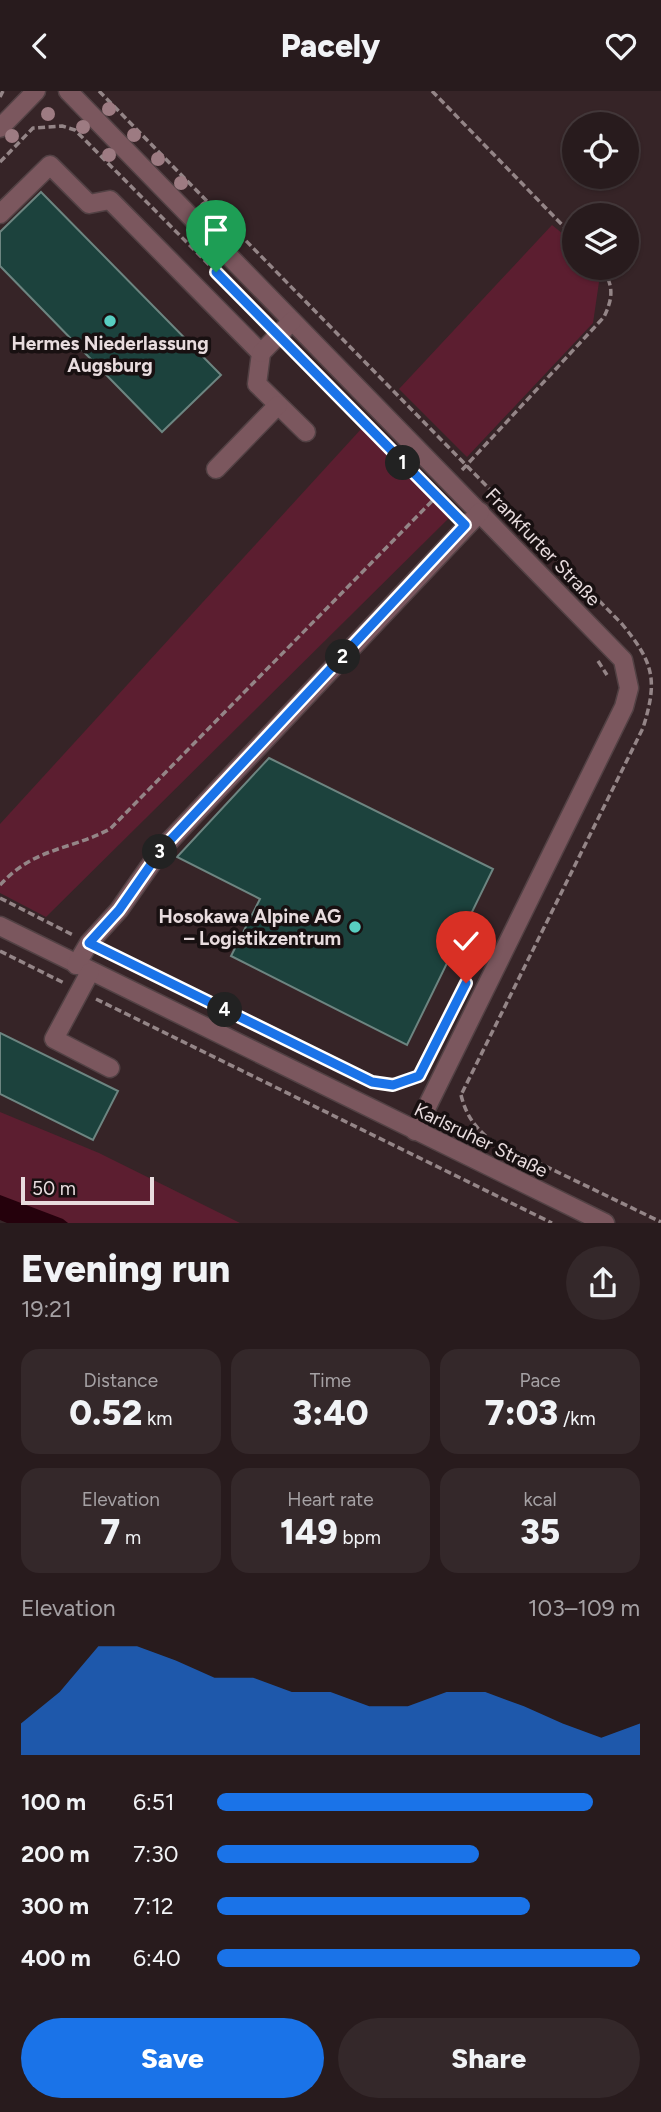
<!DOCTYPE html>
<html lang="en">
<head>
<meta charset="utf-8">
<style>
  :root { --surface:#281b1d; --page:#34282a; --text:#f1f3f6; --muted:#a5a1a4; --line:#44393b; --accent:#1a73e8 }
  body { margin:0; font-family:Figtree,sans-serif; background:var(--page); color:var(--text); height:100vh; display:flex; flex-direction:column; font-size:26px; white-space:nowrap }
  * { box-sizing:border-box; margin:0 }
  p { font-size:23px; color:var(--muted) }
  .icon { flex:none; width:38px; height:38px; fill:none; stroke:currentColor; stroke-width:2; stroke-linecap:round; stroke-linejoin:round }
  .map { position:relative; height:1132px; overflow:hidden }
  .details { display:flex; flex-direction:column; background:var(--surface); flex:1 }
  .details>* { flex:none }
  .fabs { position:absolute; left:562px; top:21px; display:grid; gap:14px }
  .fabs a { display:grid; place-items:center; width:77px; height:77px; border-radius:50%; background:var(--surface); box-shadow:0 2px 5px #0004,0 0 0 2px var(--line); font-size:35px }
  .scale { position:absolute; left:21px; bottom:18px; width:133px; box-sizing:border-box; padding-left:7px; border:4px solid #e8dcde; border-top:0; font-size:19px; line-height:24px; white-space:nowrap; color:#e8dcde; -webkit-text-stroke:5px #181011; paint-order:stroke }
  .pin { position:absolute; display:grid; place-items:center; width:60px; height:60px; color:#fff; margin:-72px -30px; border-radius:50% 50% 50% 0; rotate:-45deg; box-shadow:0 0 7px #0007 }
  .pin .icon { rotate:45deg }
  .km { position:absolute; width:35px; height:35px; margin:-18px; border-radius:50%; background:#222; color:#fff; font-size:19px; line-height:35px; text-align:center }
  .round { display:grid; place-items:center; flex:none; width:74px; height:74px; border-radius:37px; background:var(--page) }
  .overview { display:flex; align-items:center; justify-content:space-between; height:119px; padding:0 21px }
  h1 { font-size:38px; font-weight:800; line-height:52px }
  .figures { display:grid; grid-template-columns:repeat(3,1fr); gap:10px; height:119px; padding:7px 21px }
  .figures div { display:grid; align-content:center; border-radius:18px; background:var(--page); text-align:center }
  .figures b { font-size:35px; font-weight:800 }
  .figures small { font-size:19px; font-weight:400 }
  .figures p { font-size:19px }
  .chart { height:196px; padding:14px 21px }
  .chart p { display:flex; justify-content:space-between }
  .chart svg { width:100%; height:126px; margin-top:7px; fill:var(--accent); opacity:.7 }
  .primary-button { display:flex; gap:14px; margin-top:auto; padding:14px 21px }
  .primary-button a { flex:1; height:80px; border-radius:42px; background:var(--accent); color:#fff; font-size:28px; font-weight:800; line-height:80px; text-align:center }
  .primary-button a+a { background:var(--page); color:var(--text) }
  ul { padding:0 21px; list-style:none; font-size:23px }
  li { display:grid; grid-template-columns:112px 84px 1fr; align-items:center; height:52px }
  li i { height:18px; border-radius:9px; background:var(--accent) }
  header { display:flex; justify-content:space-between; align-items:center; height:91px; padding:0 21px; background:var(--surface); font-size:32px; font-weight:800 }
  .map>svg:first-child { display:block }
</style>
</head>
<body>
<header><svg class="icon" aria-label="back" viewBox="0 0 24 24"><path d="M15 5l-7 7 7 7"/></svg>Pacely<svg class="icon" aria-label="heart" viewBox="0 0 24 24"><path d="M12 20l-8-8c-3-5 5-10 8-4 3-6 11-1 8 4z"/></svg></header>
<div class="map">
<svg width="661" height="1132" viewBox="0 0 661 1132">
  <rect width="100%" height="100%" fill="#362427"/>
  <g fill="#5c1e30">
    <path d="M552 134 574 152V177H595L599 191 593 232 467 366 399 298Z"/>
    <path d="M362 337 450 426 46 826 0 802V733Z"/>
    <path d="M0 1021 99 1062 240 1132H68L0 1105Z"/>
  </g>
  <path fill="#25010c" d="M0 1104 63 1128 68 1132H7L0 1129Z"/>
  <g fill="#1c423d" stroke="#6d8581" stroke-width="2">
    <path d="M41 101 221 284 162 341 0 175V141Z"/>
    <path d="M269 667 493 778 407 954 231 865 260 808 177 766Z"/>
    <path d="M0 942 118 1000 93 1049 0 1003Z"/>
  </g>
  <g fill="none" stroke-linecap="round" stroke-linejoin="round">
    <defs>
      <g id="minor">
        <path d="M68 0 623 569 629 597 624 616 415 1040"/>
        <path d="M0 37 36 0"/>
        <path d="M0 123 50 74 89 113 110 109 261 262 257 293 306 341"/>
        <path d="M261 262 292 230"/>
        <path d="M216 378 278 314"/>
        <path d="M0 835 605 1132"/>
        <path d="M76 874 89 852 119 819 161 759 480 421"/>
        <path d="M90 881 54 948 110 977"/>
      </g>
    </defs>
    <use href="#minor" stroke="#524144" stroke-width="21"/>
    <g stroke="#948587" stroke-width="3.5" stroke-dasharray="7 3.5" stroke-linecap="butt">
      <path d="M99 0 622 533C654 572 658 589 643 637L461 1004"/>
      <path d="M432 0 574 146"/>
      <path d="M0 6 3 0"/>
      <path d="M0 71 33 37 62 35 75 39 267 232"/>
      <path d="M289 255 326 292"/>
      <path d="M392 360 455 425"/>
      <path d="M462 379 604 226C613 207 614 195 602 177"/>
      <path d="M598 570 607 584"/>
      <path d="M0 794C35 756 68 760 110 738L437 405"/>
      <path d="M0 807 73 844"/>
      <path d="M0 860 64 892"/>
      <path d="M105 860 372 991 393 994 419 985"/>
      <path d="M96 908 552 1132"/>
      <path d="M419 985 484 856"/>
      <path d="M461 1004C466 1024 474 1035 489 1048L661 1131"/>
    </g>
    <use href="#minor" stroke="#7b575e" stroke-width="18"/>
  </g>
  <g fill="#9d7b82">
    <circle cx="109" cy="18" r="7"/>
    <circle cx="48" cy="23" r="7"/>
    <circle cx="83" cy="36" r="7"/>
    <circle cx="134" cy="44" r="7"/>
    <circle cx="12" cy="45" r="7"/>
    <circle cx="109" cy="64" r="7"/>
    <circle cx="158" cy="68" r="7"/>
    <circle cx="181" cy="92" r="7"/>
    <circle cx="206" cy="117" r="7"/>
  </g>
  <g fill="none" stroke-linecap="round" stroke-linejoin="round">
    <defs>
      <path id="route" d="M216 181 465 434 161 759 119 819 89 852 372 991 393 994 419 985 466 892"/>
    </defs>
    <use href="#route" stroke="#fff" stroke-width="14"/>
    <use href="#route" stroke="#1a73e8" stroke-width="9"/>
  </g>
  <g fill="#58cec1" stroke="#181011" stroke-width="2.5">
    <circle cx="110" cy="230" r="7"/>
    <circle cx="355" cy="836" r="7"/>
  </g>
  <g text-anchor="middle" dominant-baseline="central" stroke-width="7" stroke-linejoin="round" paint-order="stroke">
    <g font-size="19" font-weight="bold" fill="#e8dcde" stroke="#181011">
      <text x="110" y="252">Hermes Niederlassung<tspan x="110" dy="22">Augsburg</tspan></text>
      <text x="341" y="825" text-anchor="end">Hosokawa Alpine AG<tspan x="341" dy="22">– Logistikzentrum</tspan></text>
    </g>
    <g font-size="19" fill="#e8dcde" stroke="#181011">
      <text transform="translate(543 456) rotate(46)">Frankfurter Straße</text>
      <text transform="translate(481 1049) rotate(26)">Karlsruher Straße</text>
    </g>
  </g>
</svg>
<div class="fabs">
<a><svg class="icon" aria-label="locate" viewBox="0 0 24 24"><circle cx="12" cy="12" r="6"/><path d="M12 2v4M12 18v4M2 12h4M18 12h4"/></svg></a>
<a><svg class="icon" aria-label="layers" viewBox="0 0 24 24"><path d="M12 4l9 5-9 5-9-5zM3 14l9 5 9-5"/></svg></a>
</div>
<div class="scale">50 m</div>
<div class="pin" style="left:216px;top:181px;background:#1e9e55"><svg class="icon" aria-label="arrive" viewBox="0 0 24 24"><path d="M6 21V4h12l-3 4 3 4H6"/></svg></div>
<div class="pin" style="left:466px;top:892px;background:#d93025"><svg class="icon" aria-label="check" viewBox="0 0 24 24"><path d="M5 12l5 5 9-10"/></svg></div>
<b class="km" style="left:403px;top:372px">1</b>
<b class="km" style="left:343px;top:566px">2</b>
<b class="km" style="left:160px;top:761px">3</b>
<b class="km" style="left:225px;top:919px">4</b>
</div>
<section class="details">
<div class="overview"><div><h1>Evening run</h1><p>19:21</p></div><a class="round"><svg class="icon" aria-label="share" viewBox="0 0 24 24"><path d="M12 15V3M7 8l5-5 5 5M5 13v7h14v-7"/></svg></a></div>
<div class="figures">
<div><p>Distance</p><b>0.52<small> km</small></b></div>
<div><p>Time</p><b>3:40</b></div>
<div><p>Pace</p><b>7:03<small> /km</small></b></div>
</div>
<div class="figures">
<div><p>Elevation</p><b>7<small> m</small></b></div>
<div><p>Heart rate</p><b>149<small> bpm</small></b></div>
<div><p>kcal</p><b>35</b></div>
</div>
<div class="chart"><p><span>Elevation</span>103–109 m</p>
<svg viewBox="0 0 160 44" preserveAspectRatio="none"><path d="M0 44V33L10 22L20 6L30 6L40 11L50 17L60 17L70 22L80 22L90 27L100 27L110 22L120 22L130 27L140 33L150 38L160 33V44z"/></svg>
</div>
<ul>
<li><b>100 m</b>6:51<i style="width:89%"></i></li>
<li><b>200 m</b>7:30<i style="width:62%"></i></li>
<li><b>300 m</b>7:12<i style="width:74%"></i></li>
<li><b>400 m</b>6:40<i style="width:100%"></i></li>
</ul>
<div class="primary-button"><a>Save</a><a>Share</a></div>
</section>
</body>
</html>
